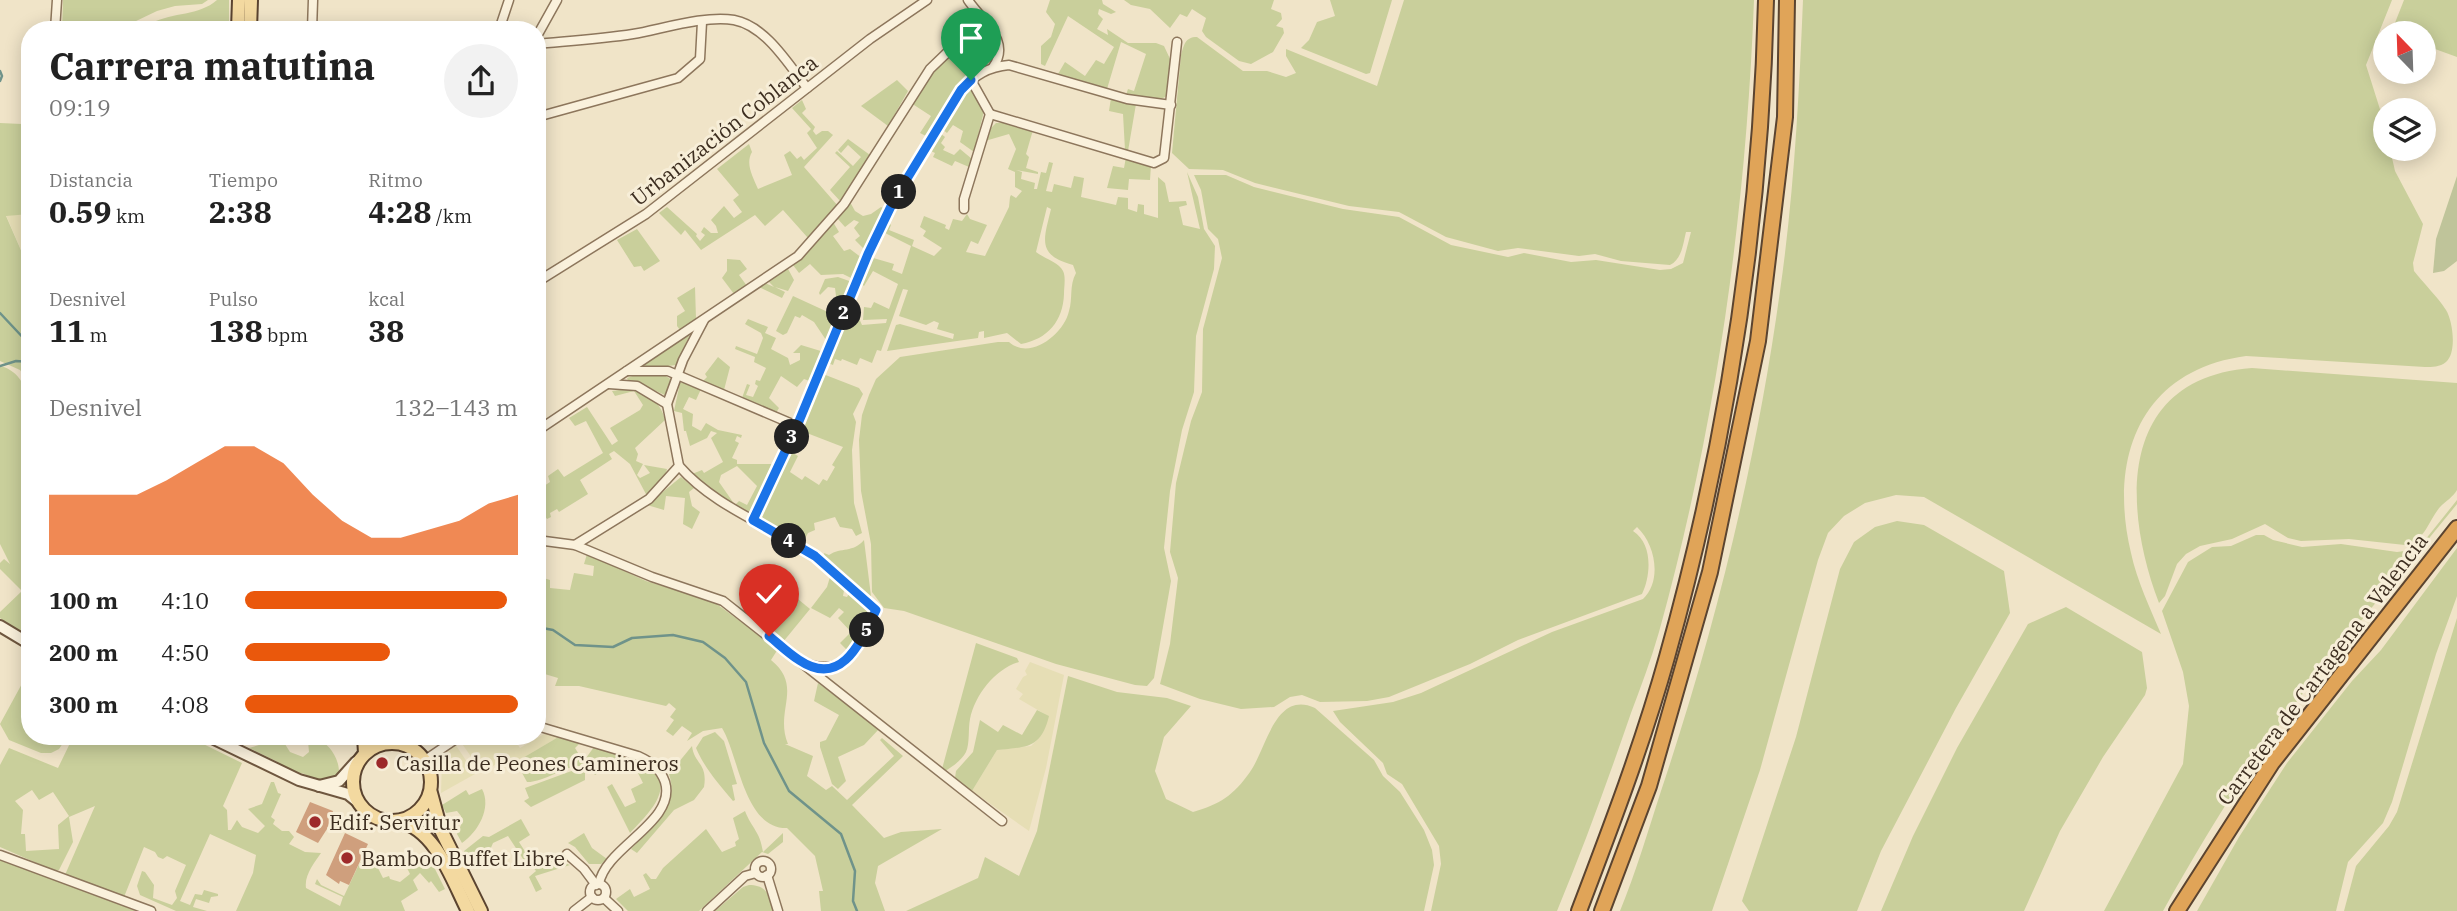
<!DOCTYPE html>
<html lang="es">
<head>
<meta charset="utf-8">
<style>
  :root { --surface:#fff; --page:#f2f2f2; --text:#222; --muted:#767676; --accent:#ea580c }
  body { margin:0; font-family:"IBM Plex Serif",serif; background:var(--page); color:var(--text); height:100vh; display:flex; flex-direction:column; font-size:26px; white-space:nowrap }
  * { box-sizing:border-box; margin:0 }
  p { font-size:23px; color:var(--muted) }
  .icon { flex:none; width:38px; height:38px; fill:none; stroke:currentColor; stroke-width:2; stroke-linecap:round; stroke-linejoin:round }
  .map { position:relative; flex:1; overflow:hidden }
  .details { position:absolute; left:21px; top:21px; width:525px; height:724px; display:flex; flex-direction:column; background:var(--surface); border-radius:28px; box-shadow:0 4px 18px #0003 }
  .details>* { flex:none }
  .needle { width:46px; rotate:337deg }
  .tools { position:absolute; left:2373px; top:21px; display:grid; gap:14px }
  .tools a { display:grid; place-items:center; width:63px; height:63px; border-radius:50%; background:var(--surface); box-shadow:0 4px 18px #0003; font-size:35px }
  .pin { position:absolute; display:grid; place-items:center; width:60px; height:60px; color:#fff; margin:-72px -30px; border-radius:50% 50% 50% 0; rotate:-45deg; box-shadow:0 0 7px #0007 }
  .pin .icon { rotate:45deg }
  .km { position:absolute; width:35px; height:35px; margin:-18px; border-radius:50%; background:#222; color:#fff; font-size:19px; line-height:35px; text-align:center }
  .round { display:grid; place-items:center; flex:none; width:74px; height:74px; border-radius:37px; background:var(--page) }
  .summary { display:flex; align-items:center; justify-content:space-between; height:119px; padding:0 28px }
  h1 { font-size:38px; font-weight:700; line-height:52px }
  .stats { display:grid; grid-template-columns:repeat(3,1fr); gap:10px; height:119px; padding:7px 28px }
  .stats div { display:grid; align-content:center }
  .stats b { font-size:30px; font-weight:700 }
  .stats small { font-size:19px; font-weight:400 }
  .stats p { font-size:19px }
  .chart { height:196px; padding:14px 28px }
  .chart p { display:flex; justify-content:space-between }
  .chart svg { width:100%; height:126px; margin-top:7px; fill:var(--accent); opacity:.7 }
  ul { padding:0 28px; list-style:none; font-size:23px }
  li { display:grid; grid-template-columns:112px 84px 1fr; align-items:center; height:52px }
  li i { height:18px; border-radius:9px; background:var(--accent) }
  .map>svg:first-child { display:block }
</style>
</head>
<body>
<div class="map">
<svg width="2457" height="911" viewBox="0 0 2457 911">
  <rect width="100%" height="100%" fill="#f0e4c8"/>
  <g fill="#e6deb5">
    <path d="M30 214V271L6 215Z"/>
    <path d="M1030 662 1064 675 1046 768 1029 831 972 791 997 750 1031 746 1039 738 1047 722 1048 716 1019 699 1023 694 1016 689 1023 677 1027 675 1025 671Z"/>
    <path d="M546 733 560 736 508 767 504 760 482 772 460 741 467 737H513L520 748Z"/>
    <path d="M455 744 475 774 441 793 442 760Z"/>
  </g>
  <g fill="#c9cf9b" fill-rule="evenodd">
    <path d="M63 0H208L202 4 175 6 157 11 134 22 128 30H62Z"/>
    <path d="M217 0H229V30H151L152 23C173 12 199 16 217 0Z"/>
    <path d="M1050 0H1102L1103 4 1116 12 1111 14 1099 9 1098 14 1103 19 1097 29 1108 35 1107 29 1128 43H1156L1164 46 1171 61 1169 95 1159 100 1126 95 1128 89 1134 91 1146 54 1121 42 1107 89 1058 74 1065 62 1085 76 1096 60 1104 64 1114 47 1068 16 1045 66 1041 64V46L1051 37 1055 24 1046 12Z"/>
    <path d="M1124 0H1274L1271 9 1281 13 1282 19 1276 26 1283 28 1284 33 1273 52 1251 64 1239 61 1206 37 1202 31 1206 18 1192 9 1187 17 1180 14 1170 28 1150 9 1131 5Z"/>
    <path d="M1330 0H1392L1370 73 1366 74 1301 48 1309 40 1317 22 1335 16Z"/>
    <path d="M1404 0H1754C1746 213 1716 427 1659 632 1651 660 1641 686 1631 713 1608 780 1584 846 1557 911H1431L1441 864 1439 846 1402 784 1387 774 1383 763 1340 722 1333 711 1393 702 1421 693 1552 632 1643 599C1662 581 1656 545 1637 527L1633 531C1653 544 1651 575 1642 594L1518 640 1470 664 1389 697 1367 701 1320 702 1302 695 1290 697 1274 707 1241 709 1200 699 1160 684 1170 644 1178 578 1170 552 1176 483 1191 421 1202 392 1203 329 1222 258 1218 239 1208 229 1201 190 1194 175H1226L1254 187 1343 209 1399 217 1451 245 1508 257 1524 253 1571 262 1596 260 1660 270 1671 269 1683 263 1691 232H1686C1683 244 1682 259 1670 265L1621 261 1595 254 1579 256 1518 248 1498 251 1446 237 1399 212 1349 206 1255 183 1223 170 1189 169 1172 153 1181 55C1184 45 1185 37 1197 37L1243 71H1267L1286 77 1296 73 1286 56V49L1377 86Z"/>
    <path d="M1803 0H2392L2366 65 2384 122 2385 149H2390L2395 171 2423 224 2413 263 2414 271C2424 284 2437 296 2446 310 2453 321 2457 353 2446 362 2440 367 2432 367 2425 367L2246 356C2141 370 2108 457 2131 553 2137 581 2150 608 2161 634L1924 497 1896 495 1865 503 1844 516 1828 533 1818 560 1760 770 1712 911H1620C1636 872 1648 831 1661 791 1715 630 1757 459 1780 291 1794 194 1799 97 1803 0Z"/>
    <path d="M2404 0H2457V57L2424 45V33H2391Z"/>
    <path d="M947 56 964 68 971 79 955 92 928 137 920 133 931 116 911 103 925 80Z"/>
    <path d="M897 80 908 91 888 126 861 106Z"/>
    <path d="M967 89H971L984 111 974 152 960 142 963 131 953 125 947 133 942 129Z"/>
    <path d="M1111 98 1136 104 1128 151 1125 150 1123 114 1109 111Z"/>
    <path d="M802 100 806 109 802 113 815 127 813 131 816 135 822 131H828L833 135 804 167 838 206 808 238 783 210 765 226 755 215 701 250 685 230 681 235 659 213 667 207 697 234 696 236 700 241 705 235 701 232 704 227 711 233H718L716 226 711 220 724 206 734 218 742 212 733 200 739 195 717 169 749 144 752 152C745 164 753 177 758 189L792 175 784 155 790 151 797 159 801 156 804 160 817 148 807 133 811 129 792 108Z"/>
    <path d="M0 123 22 124 23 137H30V214L6 216 30 271V384L20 370 0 361Z"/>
    <path d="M996 123H1008L1033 130 1026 154 1029 157 1026 168 1038 172V174L1016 170 1022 172 1021 179 1035 183 1034 189H1037L1041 172 1046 173 1049 162 1053 163 1046 191 1052 192 1054 184 1071 188 1074 176 1084 178 1081 197 1116 205 1118 197 1128 198V209L1137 212 1138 204 1144 205V214L1158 218V177L1165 183 1169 202 1186 201 1187 205 1179 207 1183 225 1200 229 1187 172 1198 197 1204 229 1215 246 1214 269 1196 336 1194 392 1182 430 1170 491 1164 548 1171 581 1154 678 1147 686 1135 685 1056 664 904 611 884 608 872 592 871 544 861 491 859 440 862 415 869 395 876 379 900 357 998 342H1009C1030 361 1064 334 1069 311 1073 298 1069 286 1076 273L1073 265C1036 255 1044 239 1051 209L1047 207 1036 252C1043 258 1059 262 1063 271 1066 277 1064 287 1064 294 1063 321 1048 339 1021 344L1007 333 984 338V331L979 332 978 338 887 351 896 325 900 324 953 339 954 334 937 329 939 323 934 321 926 325 899 316 908 290 903 289 881 351 877 350 872 363 860 358 857 365 842 359 841 361 835 359 833 365 828 363 847 316 857 314 862 325 886 323 887 319 863 320 864 307 871 308 874 302 889 309 898 284 873 271 864 286 860 283 870 257 894 264 892 270 902 274 911 246 883 232 888 222 891 225 889 230 914 240 912 246 934 256 942 248 923 236 926 231 920 227 924 216 946 225 945 228 949 230 953 219 962 221 967 214 970 219 987 225 978 244 971 241 966 252 985 256 1009 207 1010 197 1011 195 1016 198 1022 191 1015 187V172L1008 169 1016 149 1009 134 985 141 990 129Z"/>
    <path d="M940 133 945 137 941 143 945 147 943 150 954 155 960 149 972 159 969 167 955 161 952 166 933 157 935 153 931 151 917 170Z"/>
    <path d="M848 139 870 155 841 202 830 190 850 167 835 153 837 151 853 166 861 157 848 145 841 153 838 150Z"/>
    <path d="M1126 157 1151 165 1150 180 1129 179 1128 190 1107 188 1113 166 1124 168Z"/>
    <path d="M850 202 855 211 863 216 871 214 881 207 885 209 865 250 855 240 860 236 854 228 859 222 854 220 845 227 837 218Z"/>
    <path d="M833 222 839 232 833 236 844 251 850 249 862 258 853 279 843 274 821 275 810 264 799 273 793 265Z"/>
    <path d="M637 229 660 261 644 271 641 266 634 267 617 240Z"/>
    <path d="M727 259 740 260 747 269 739 275 747 286 734 294 722 278 727 271Z"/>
    <path d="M787 267 794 280 788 291 775 287 785 292 782 298 759 287 765 283 774 287 769 282 771 277Z"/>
    <path d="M838 277 852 282 828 343 814 322 802 315 800 318 795 316 787 333 783 335 776 331 793 296 830 313 836 296 835 288 828 287 820 295 819 293 825 279Z"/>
    <path d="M695 287 696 319 680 330 677 326V316L685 311 677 298Z"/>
    <path d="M748 319 768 327 765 333 776 338 771 349 788 358 790 365 800 360V353H793L801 345 824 352 812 382 804 379 797 387 781 376 769 398 779 408 776 413 742 398 747 384 750 385 746 395 753 397 758 386 755 384 756 380 760 381 766 368 754 362 755 357 735 349 736 346 757 354 763 338 761 333 745 324Z"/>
    <path d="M691 332 676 365 653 368 672 380 667 396 643 385 629 383 627 378 641 373V366Z"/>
    <path d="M718 357 730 367 724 390 703 381 707 377 705 374Z"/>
    <path d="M0 366C17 370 22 382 30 396V584L28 586 30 588V639L0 618V612L22 591 0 569V563L4 559 10 564 0 544Z"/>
    <path d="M2252 368 2457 383V490C2453 497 2446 501 2440 507 2428 521 2426 540 2405 545L2349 539 2301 541 2288 538 2265 524 2232 539 2200 546 2186 554 2177 564 2165 596 2159 603C2122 506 2118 378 2252 368Z"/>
    <path d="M823 374 859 388 863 394 853 414 856 422 852 450 854 503 862 533 856 536 852 529 840 527 835 517 814 523 815 530 808 533 802 544 761 520 757 502 751 511 746 512 718 496 692 474 702 470 704 473 723 462 711 438 717 433 711 431 707 438 690 446 686 431H684L682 413 674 411 680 383 685 382 701 389 696 400 689 397 683 409 693 414 692 426 701 431 706 423 718 430 742 435 741 438 737 436 735 441 739 443 732 458 737 460V464H775L761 494 789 451 798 456 790 472 802 480 805 476 819 485 823 479 827 481 835 467 832 465 843 447 799 430 804 414ZM737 466 757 486 747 505 739 501 735 505 719 482 721 475Z"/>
    <path d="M628 389C647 392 661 402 665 420L635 448 638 454 636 461 643 464 637 475 640 478 650 473 644 465 667 469 665 477 647 496 630 464 614 451 609 454 612 459 580 480 588 494 559 512 557 509 550 513 551 517 547 519 537 505V484L542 482 544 486 550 482 548 476 558 469 564 477 603 453 586 421 575 426 569 418 587 407 612 445 618 441 610 428 640 410 643 405 634 391 615 396 612 391Z"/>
    <path d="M681 477 694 488 689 492 692 506 700 512 692 529 683 524 685 498 666 496 664 510 647 505Z"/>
    <path d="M2457 500V504C2388 590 2313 673 2252 764 2220 812 2191 861 2163 911H2104L2183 764 2189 706 2183 672 2162 611 2188 562 2212 547 2231 546 2256 535H2264L2273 540 2302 547 2341 544 2397 552 2412 550 2425 540Z"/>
    <path d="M1897 521 1924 525 2004 571 2010 613 1956 708 1881 851 1857 911H1749L1742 901 1796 737 1840 569 1854 542 1875 527Z"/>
    <path d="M864 540 871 596 867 600 825 559 824 553 829 555C841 547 853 553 864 540Z"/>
    <path d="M2457 548V596L2436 654 2392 802 2383 823 2348 862 2336 911H2197L2239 837 2287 763 2352 681 2381 650Z"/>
    <path d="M587 554 646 581 714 602 778 649 771 660C804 687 774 710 788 744H785L813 756 807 776 826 790 832 786 847 800 894 756 880 740 882 738 903 756 852 805 884 838 901 832 942 829 878 866 875 883 885 911H821L819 891H823L815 856 787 828C744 829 739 756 722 728L703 731 687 741 692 733 682 726 673 736 666 731 674 720 670 717 676 709 669 703 666 706 579 686H555L558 678 538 672 537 674V576L550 580V588L570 590 574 573 593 576 594 566 584 564Z"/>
    <path d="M836 576 845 585 843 596 847 597 850 592 870 608V616L849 652 840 643 851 632 838 618 844 612 839 608 830 618 811 608 827 587 830 577Z"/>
    <path d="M782 586 810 609 783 642 755 619Z"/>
    <path d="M2066 607 2142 652 2147 688 2145 695 2103 757 2060 831 2024 911H1881L1913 836 1957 748 2028 624Z"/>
    <path d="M2457 618V911H2344L2356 866 2389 826 2397 812Z"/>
    <path d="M976 643 1017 658 1019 662C995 669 975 695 970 719 968 729 970 743 966 752 962 760 952 767 945 771L942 769Z"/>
    <path d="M30 669V737H67L59 749 51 753H41L9 740 0 724Z"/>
    <path d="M1068 676 1117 692 1167 698 1191 706 1164 737 1155 771 1166 799 1193 812C1220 804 1233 796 1250 772 1267 748 1275 690 1315 708L1374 760 1383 776 1400 792 1424 830 1432 850 1434 865 1424 911H906L978 878 985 857 1019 876 1037 831Z"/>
    <path d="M818 683 879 729 864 745 838 757 846 781 838 789 832 784 820 747V742L826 740 839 715 814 701Z"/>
    <path d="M1037 710 1049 716C1041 749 1026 747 997 750L972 791 955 778 956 771 973 752 980 720 998 732 1003 725 1022 735Z"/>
    <path d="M715 732 724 741 737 784 732 785 735 800 733 801C719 784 705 769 696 748L703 737Z"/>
    <path d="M560 736 580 743 575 748 586 766C566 763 547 782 527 782L516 762Z"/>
    <path d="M73 737H189L242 763 223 806 227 810 228 830H231L237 820 242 827 258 833 265 826 248 809 262 804 271 782H274L278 793 281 794 271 817 275 820 273 824 282 831H289L294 837 289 844 305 852 321 853C315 862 304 875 306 888L340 906 343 897 315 884 317 879 321 885 344 896 360 862 363 863 365 859 374 860 383 878 389 876 390 879 400 882 410 874 402 858 412 856 423 869 431 861 445 889 439 892 431 881 429 883 420 873 413 880 418 890 401 901 405 911H236L253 873 256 855 210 834 180 901 190 905 195 894 202 895 204 890 218 894V896L211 897 209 903 196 899 193 907 207 911H176L140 895 137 886 142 871 145 872 154 885 153 898 172 905 177 898 175 891 186 865 167 856 163 859 158 857 155 852 144 847 124 897 65 875 95 806 69 817 73 842 59 870 55 871 0 847V765L9 748 58 768ZM32 790 39 800 53 792 69 816 58 825 59 849 26 851 25 834H21L23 810 15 801Z"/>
    <path d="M255 737H286L283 741 290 752 303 757 309 752 308 741 311 737C326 739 339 756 339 772L333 780 320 781 302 773 300 775 284 770 276 761 249 748 259 745Z"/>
    <path d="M692 746C694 764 708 763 704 787L694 800 674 810 637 853 631 849C652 827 680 807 669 774Z"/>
    <path d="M594 747 626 757 595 775 586 763 589 759 586 758Z"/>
    <path d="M647 765C679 786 647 815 630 833L607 787 612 784 625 807 636 802 631 789 643 783 638 773Z"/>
    <path d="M577 769 585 773V780L521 812 531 807 524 801 529 798 525 788Z"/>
    <path d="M482 789C492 808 478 832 462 843L457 834 461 825V816L457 811 446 813 442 805 466 790 469 795Z"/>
    <path d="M745 811C752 829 760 831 763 852L783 833V842L768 854 762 852 699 911H628L616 899 630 889 634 897 650 889 643 875 646 873 651 879H656L663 868 706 829 722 852 736 846 735 842 739 839 733 818Z"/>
    <path d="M521 819 530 835 519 842 533 864 553 852 562 862 570 865 535 876 542 889 536 892 529 877 536 871 532 866 529 868 508 836 493 843 490 850 471 862 464 851 483 836 489 837Z"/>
    <path d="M584 833 592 848 607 859 601 864H589L575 847 568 843Z"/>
    <path d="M0 859 136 911H0Z"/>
    <path d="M749 885C767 885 770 896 773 911H715L743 887Z"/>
  </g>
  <path fill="#bfc49a" d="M2457 176V261L2444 271 2433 273 2436 239Z"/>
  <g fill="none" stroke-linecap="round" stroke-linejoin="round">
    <g stroke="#6f938a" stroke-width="2.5">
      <path d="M0 71 2 76 0 81"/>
      <path d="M0 313 30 345"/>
      <path d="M0 366 16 361 30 362"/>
      <path d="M537 627 553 630 575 645 613 647 632 638 673 635 703 642 725 658 746 682 764 743 789 791 841 834 855 871 853 901 857 911"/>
    </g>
  </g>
  <g fill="#cf9f7d">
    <path d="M310 802 333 811 327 829 318 843 296 832Z"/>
    <path d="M345 833 368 844 349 885 340 881 339 884 326 875Z"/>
  </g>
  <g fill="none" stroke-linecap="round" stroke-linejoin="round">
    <defs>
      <g id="street">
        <path d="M968 0C982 21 1012 41 993 67"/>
        <path d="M55 30 57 0"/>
        <path d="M312 30 313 0"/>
        <path d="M499 30 509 0"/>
        <path d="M537 36 557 0"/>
        <path d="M537 44C569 41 602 39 633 34 662 29 705 15 734 20 766 26 789 65 807 88"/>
        <path d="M990 114 1154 163 1164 158 1177 42"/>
        <path d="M537 117 678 78 700 59 702 22"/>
        <path d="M964 209V199L990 114 971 80"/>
        <path d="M537 282 646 214 870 39 927 0"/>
        <path d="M627 371H668L797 426 753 520"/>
        <path d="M609 384 637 386 667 404"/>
        <path d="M797 426 866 258 891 206 961 90C975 75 988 67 1009 65L1127 99 1171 105"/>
        <path d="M537 431 798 256 844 204 930 69 981 20"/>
        <path d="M679 466C716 508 770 525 815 556 837 571 856 592 876 610 861 642 851 678 807 664"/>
        <path d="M537 540 575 545 652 577 723 601 1002 821"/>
        <path d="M575 545 649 499 679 466 667 404 683 360 704 320"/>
        <path d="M537 726 638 756C651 762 660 768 665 782 677 822 605 847 599 884"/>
        <path d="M425 760 459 737"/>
        <path d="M567 854 584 869 596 885"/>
        <path d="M0 855 151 911"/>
        <circle cx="763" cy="869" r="8"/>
        <path d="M767 875 778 911"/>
        <circle cx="598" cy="892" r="8"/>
        <path d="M604 898 618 911"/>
        <path d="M574 911 592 897"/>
        <path d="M707 911 745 876 756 873"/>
      </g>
      <g id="secondary">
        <path d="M0 626 30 644"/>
        <path d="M210 737 299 780 348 794 359 803"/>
        <path d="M319 786 339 781 356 762"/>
      </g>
      <g id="primary">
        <path d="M238 30 239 0"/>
        <path d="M250 30 251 0"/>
        <path d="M364 737 365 753"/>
        <circle cx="392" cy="782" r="39"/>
        <path d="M431 793 441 830 481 911"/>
        <path d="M398 821C436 829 452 880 468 911"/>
      </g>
      <g id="highway">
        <path d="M1579 911C1611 827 1643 743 1667 657 1727 443 1761 221 1766 0"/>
        <path d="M1602 911 1649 786 1710 572 1758 341 1785 117 1787 0"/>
        <path d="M2177 911 2272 763 2457 528"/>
      </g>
    </defs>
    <use href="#street" stroke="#8d765c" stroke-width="11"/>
    <use href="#secondary" stroke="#6f573f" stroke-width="14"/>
    <use href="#primary" stroke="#5b4430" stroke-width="16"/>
    <use href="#highway" stroke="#5b4430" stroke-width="18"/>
    <use href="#street" stroke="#faf1dc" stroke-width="8"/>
    <use href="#secondary" stroke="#faf1dc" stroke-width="10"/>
    <use href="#primary" stroke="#f3d9a0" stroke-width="12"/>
    <use href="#highway" stroke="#e0a458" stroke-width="14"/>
  </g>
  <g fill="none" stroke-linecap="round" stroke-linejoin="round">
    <defs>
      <path id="route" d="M769 636C779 644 788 653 799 660 842 689 861 641 876 610L815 556 753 520 797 426 868 254 894 200 961 90 971 80"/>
    </defs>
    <use href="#route" stroke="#fff" stroke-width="14"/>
    <use href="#route" stroke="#1a73e8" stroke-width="9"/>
  </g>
  <g fill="#9e2a2b" stroke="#f7eed8" stroke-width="2.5">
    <circle cx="382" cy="763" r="7"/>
    <circle cx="315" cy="822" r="7"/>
    <circle cx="347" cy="858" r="7"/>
  </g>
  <g text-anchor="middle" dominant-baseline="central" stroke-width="6" stroke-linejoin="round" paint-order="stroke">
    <g font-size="21" fill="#3d2e20" stroke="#f7eed8">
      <text transform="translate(724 130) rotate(-38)">Urbanización Coblanca</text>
      <text transform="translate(2322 669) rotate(-53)">Carretera de Cartagena a Valencia</text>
    </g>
    <g font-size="21" fill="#3d2e20" stroke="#f7eed8" text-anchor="start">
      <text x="396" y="763">Casilla de Peones Camineros</text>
      <text x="329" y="822">Edif. Servitur</text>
      <text x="361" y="858">Bamboo Buffet Libre</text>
    </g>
  </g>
</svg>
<div class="tools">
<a><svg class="needle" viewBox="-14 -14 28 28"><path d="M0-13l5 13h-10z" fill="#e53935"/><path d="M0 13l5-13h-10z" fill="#767676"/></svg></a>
<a><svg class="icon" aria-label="layers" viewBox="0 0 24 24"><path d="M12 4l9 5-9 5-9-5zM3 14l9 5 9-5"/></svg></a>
</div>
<div class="pin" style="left:971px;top:80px;background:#1e9e55"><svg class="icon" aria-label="arrive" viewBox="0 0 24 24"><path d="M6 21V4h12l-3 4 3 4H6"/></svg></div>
<div class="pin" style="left:769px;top:636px;background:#d93025"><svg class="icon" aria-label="check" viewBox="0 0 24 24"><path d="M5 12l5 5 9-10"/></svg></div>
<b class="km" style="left:899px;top:192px">1</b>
<b class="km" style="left:844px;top:313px">2</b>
<b class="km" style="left:792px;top:437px">3</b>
<b class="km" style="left:789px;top:541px">4</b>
<b class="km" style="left:867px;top:630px">5</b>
<section class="details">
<div class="summary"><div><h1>Carrera matutina</h1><p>09:19</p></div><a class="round"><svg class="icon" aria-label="share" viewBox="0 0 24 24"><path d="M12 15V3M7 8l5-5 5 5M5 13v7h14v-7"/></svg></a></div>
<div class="stats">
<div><p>Distancia</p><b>0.59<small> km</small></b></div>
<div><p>Tiempo</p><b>2:38</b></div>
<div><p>Ritmo</p><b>4:28<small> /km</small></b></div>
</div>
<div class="stats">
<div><p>Desnivel</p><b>11<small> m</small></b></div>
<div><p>Pulso</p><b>138<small> bpm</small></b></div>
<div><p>kcal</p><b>38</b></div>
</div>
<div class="chart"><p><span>Desnivel</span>132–143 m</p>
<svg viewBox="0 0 160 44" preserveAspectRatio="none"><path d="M0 44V23L10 23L20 23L30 23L40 18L50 12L60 6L70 6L80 12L90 23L100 32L110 38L120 38L130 35L140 32L150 26L160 23V44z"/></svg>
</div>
<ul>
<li><b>100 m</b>4:10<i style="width:96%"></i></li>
<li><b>200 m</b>4:50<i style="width:53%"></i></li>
<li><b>300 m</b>4:08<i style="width:100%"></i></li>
</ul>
</section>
</div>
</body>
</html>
